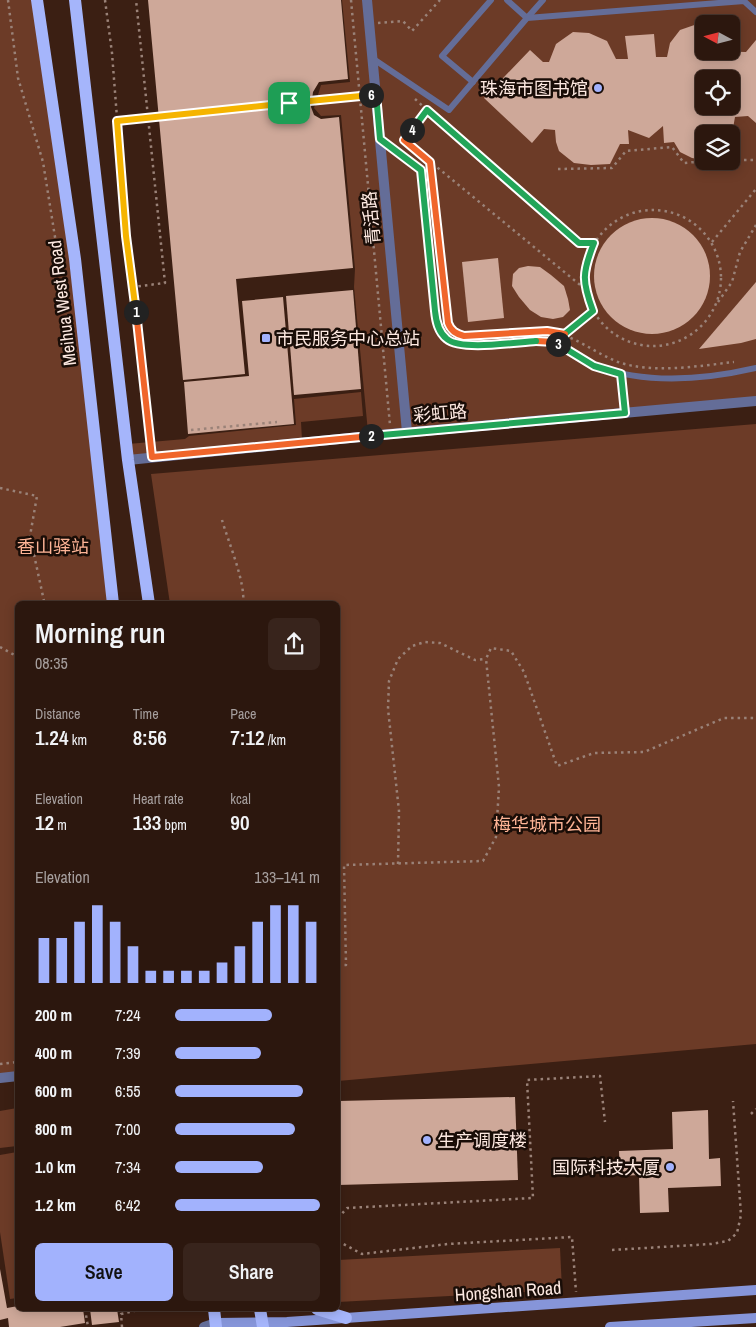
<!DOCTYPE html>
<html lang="en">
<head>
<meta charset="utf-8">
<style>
  :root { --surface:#2c170e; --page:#38241c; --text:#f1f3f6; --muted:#a69f9e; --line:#48362e; --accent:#a2b2fd }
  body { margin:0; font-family:"Archivo Narrow","Noto Sans SC",sans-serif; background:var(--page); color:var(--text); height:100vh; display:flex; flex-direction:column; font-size:19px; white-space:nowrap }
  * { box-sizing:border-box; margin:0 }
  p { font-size:16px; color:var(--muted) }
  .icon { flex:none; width:28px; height:28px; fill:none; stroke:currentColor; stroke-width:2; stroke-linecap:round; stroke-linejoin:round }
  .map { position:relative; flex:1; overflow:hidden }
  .side { position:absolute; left:15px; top:601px; width:325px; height:710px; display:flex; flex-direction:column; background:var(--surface); border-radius:8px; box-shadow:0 2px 12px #0003,0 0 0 1px var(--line) }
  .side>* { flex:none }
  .needle { width:32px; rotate:277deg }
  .buttons { position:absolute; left:695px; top:15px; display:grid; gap:10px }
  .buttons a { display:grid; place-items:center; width:45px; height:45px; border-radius:8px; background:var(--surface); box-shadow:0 2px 12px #0003,0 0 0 1px var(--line); font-size:25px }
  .pin { position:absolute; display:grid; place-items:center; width:42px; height:42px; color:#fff; margin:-21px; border-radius:10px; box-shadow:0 2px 8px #0006 }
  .km { position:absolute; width:25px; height:25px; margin:-12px; border-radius:50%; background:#222; color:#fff; font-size:14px; line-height:25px; text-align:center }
  .round { display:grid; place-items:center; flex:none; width:52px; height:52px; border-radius:8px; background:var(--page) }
  .summary { display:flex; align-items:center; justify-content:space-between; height:85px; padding:0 20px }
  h1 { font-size:28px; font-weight:600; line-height:38px }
  .metrics { display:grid; grid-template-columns:repeat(3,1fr); gap:8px; height:85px; padding:5px 20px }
  .metrics div { display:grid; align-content:center }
  .metrics b { font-size:21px; font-weight:600 }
  .metrics small { font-size:14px; font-weight:400 }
  .metrics p { font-size:14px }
  .chart { height:140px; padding:10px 20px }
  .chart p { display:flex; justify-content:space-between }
  .chart svg { width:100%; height:90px; margin-top:5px; stroke:var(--accent); stroke-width:6 }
  .action { display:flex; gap:10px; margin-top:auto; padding:10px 20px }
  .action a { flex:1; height:58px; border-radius:8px; background:var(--accent); color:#111; font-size:20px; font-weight:600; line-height:58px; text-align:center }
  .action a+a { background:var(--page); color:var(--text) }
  ul { padding:0 20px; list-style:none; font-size:16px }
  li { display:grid; grid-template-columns:80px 60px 1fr; align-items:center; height:38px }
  li i { height:12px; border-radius:6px; background:var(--accent) }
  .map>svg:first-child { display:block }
</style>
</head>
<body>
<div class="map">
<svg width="756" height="1327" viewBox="0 0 756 1327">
  <rect width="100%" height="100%" fill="#3b1f13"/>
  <g fill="#6c3b27" fill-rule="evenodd">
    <path d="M0 0H37L112 604H18V1076L0 1078Z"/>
    <path d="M342 0H364L404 429 368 432 354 287 355 269 341 115 321 116 314 108 321 85 350 82Z"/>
    <path d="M367 0H756V401L407 432ZM704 24H731V51H704ZM704 79H731V106H704ZM704 134H731V161H704Z"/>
    <path d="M361 392 363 416 301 422 302 440 130 457 128 444 185 439 189 436 296 425 294 399Z"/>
    <path d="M756 424V1044L338 1081V604H170L151 474Z"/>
    <path d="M17 1108V1146L0 1148V1111Z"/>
    <path d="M17 1152V1298L10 1299 0 1232V1155Z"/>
    <path d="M560 1248 562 1290 338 1302V1260Z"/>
  </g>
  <g fill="#cea899" fill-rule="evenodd">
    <path d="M148 0H341L348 79 319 82 313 92 311 107 314 115 321 119 339 117 353 268 236 279 245 374 183 380Z"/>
    <path d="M703 22 704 51 746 52 756 40V123L748 116 735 117 732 134H704V160L692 158 680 152 674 142 664 143 663 126 649 138 628 130 629 144H620L610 164 591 165 574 163 559 151 556 142 555 130 544 129 532 143 484 98 530 50 543 62H549L556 44 573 32 589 33 607 41 616 59H628L625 36 654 34 656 57H667L670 43 680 30ZM704 79H731V106H704Z"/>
    <circle cx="652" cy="276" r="58"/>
    <path d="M498 258 504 318 468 322 462 262Z"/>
    <path d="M528 266 540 267 551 275 564 286 568 299 570 310 563 317 553 319 541 317 530 310 519 297 512 286 513 274 519 268Z"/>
    <path d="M756 282V339L741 343 699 349Z"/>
    <path d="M353 290 361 389 294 395 286 296Z"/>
    <path d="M283 297 294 424 188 434 184 382 249 376 242 301Z"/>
    <path d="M515 1097 518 1180 338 1185V1101Z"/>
    <path d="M708 1110 709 1159 720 1158 721 1186 668 1188 669 1212 640 1213 639 1175 620 1176 619 1151 673 1149 672 1112Z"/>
    <path d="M0 1269 7 1308 18 1306V1309H83L85 1323 60 1327H9L8 1318 0 1320Z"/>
    <path d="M90 1309H117L119 1322 92 1325Z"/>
  </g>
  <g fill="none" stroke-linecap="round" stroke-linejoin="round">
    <g stroke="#9a8278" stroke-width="2.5" stroke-dasharray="2.5 4" stroke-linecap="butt">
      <path d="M8 0 18 78 43 162 59 262"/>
      <path d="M105 0 112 53 126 235 141 350 151 448"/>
      <path d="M351 0 390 425"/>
      <path d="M378 23 403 21 412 31 440 0"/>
      <path d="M415 99 427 110"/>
      <path d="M117 121 367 95"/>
      <path d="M731 160H756"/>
      <path d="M558 169 612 168 626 151 672 147 684 163 707 161"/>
      <circle cx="653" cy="278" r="68"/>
      <path d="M712 242 756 189"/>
      <path d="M442 274 448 323"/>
      <path d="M132 287 165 283 136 0"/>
      <path d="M585 289 404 140 427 110 579 243H594"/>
      <path d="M718 302 732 282 740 252 756 225"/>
      <path d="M552 332C575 336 595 353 618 362 653 374 698 366 734 362"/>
      <path d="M565 334 593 311"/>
      <path d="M191 430 277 422"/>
      <path d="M0 488 37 496 30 536 44 601 43 604"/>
      <path d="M222 520C228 541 246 583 243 604"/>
      <path d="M0 647 18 657"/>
      <path d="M398 864 399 811 388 709 389 681 398 659 412 646 425 642 440 643 475 660 486 659"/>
      <path d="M338 965H346L344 865 483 861 496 837 499 787 486 659 491 648 511 651 524 672 557 766 594 753 644 752 724 718H756"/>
      <path d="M0 1064 18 1062"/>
      <path d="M751 1114 756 1109"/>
      <path d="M338 1218 347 1208 533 1198 527 1080 600 1076 605 1122"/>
      <path d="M338 1241 362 1254 448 1244 572 1237 576 1292"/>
      <path d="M612 1250 711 1244 728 1241 737 1233 741 1215 733 1101"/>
      <path d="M85 1309 88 1327"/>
      <path d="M122 1327 121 1314 143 1309"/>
    </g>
    <g stroke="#646d98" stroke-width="6">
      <path d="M507 0 527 18 543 0"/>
      <path d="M372 58 449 110 527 18 744 1 756 12"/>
      <path d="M473 82 442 56 491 0"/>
      <path d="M380 139 421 170 437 324C440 330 442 336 448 340 462 351 525 342 545 340 564 344 577 360 596 366 647 385 704 380 756 368"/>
      <path d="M621 374 625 413"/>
    </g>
    <g stroke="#646d98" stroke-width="10">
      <path d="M367 0 407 432"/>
      <path d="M0 1078 18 1076"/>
    </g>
    <g stroke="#646d98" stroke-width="10">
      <path d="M128 460 390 434 756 401"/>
      <path d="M204 1327 216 1323"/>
    </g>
    <g stroke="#8695d9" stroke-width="10">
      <path d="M216 1323 287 1322 756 1290"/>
      <path d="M610 1327 756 1318"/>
    </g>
    <g stroke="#a5b5fb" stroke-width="12">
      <path d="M37 0 75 259 113 604"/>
      <path d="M75 0 128 460 149 604"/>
      <path d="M214 1309 216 1327"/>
      <path d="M260 1309 263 1327"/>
      <path d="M317 1309 346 1318"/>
    </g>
  </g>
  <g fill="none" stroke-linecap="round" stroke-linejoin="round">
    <defs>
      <path id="split-1" d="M136 312 126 236 117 121 289 103"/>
      <path id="split-2" d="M136 312 152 457 371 436"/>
      <path id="split-3" d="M371 436 625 413 621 374 594 366 558 344"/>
      <path id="split-4" d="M412 130 427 110 579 243H594C582 273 582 281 593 311L555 342 558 344"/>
      <path id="split-5" d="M412 130 404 140 430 162 448 323C451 331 456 334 464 336L547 331 565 334 555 342 536 341"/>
      <path id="split-6" d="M371 95 376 94 380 139 421 170 435 311C436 321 438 332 447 339 461 351 516 342 536 341"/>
      <path id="split-7" d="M289 103 371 95"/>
    </defs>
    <use href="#split-1" stroke="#fff" stroke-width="10"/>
    <use href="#split-2" stroke="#fff" stroke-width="10"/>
    <use href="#split-3" stroke="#fff" stroke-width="10"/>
    <use href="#split-4" stroke="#fff" stroke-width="10"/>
    <use href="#split-5" stroke="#fff" stroke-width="10"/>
    <use href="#split-6" stroke="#fff" stroke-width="10"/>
    <use href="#split-7" stroke="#fff" stroke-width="10"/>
    <use href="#split-1" stroke="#f5b400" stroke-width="6"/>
    <use href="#split-2" stroke="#f0652b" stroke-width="6"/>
    <use href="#split-3" stroke="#22a559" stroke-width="6"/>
    <use href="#split-4" stroke="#22a559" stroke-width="6"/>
    <use href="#split-5" stroke="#f0652b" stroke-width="6"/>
    <use href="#split-6" stroke="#22a559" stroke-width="6"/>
    <use href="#split-7" stroke="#f5b400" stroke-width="6"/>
  </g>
  <g fill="#a2b2fd" stroke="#190d07" stroke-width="2">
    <circle cx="598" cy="88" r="5"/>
    <rect x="261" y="333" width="10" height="10" rx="2.5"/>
    <circle cx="427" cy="1140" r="5"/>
    <circle cx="670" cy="1167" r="5"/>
  </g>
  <g text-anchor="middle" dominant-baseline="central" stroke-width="5" stroke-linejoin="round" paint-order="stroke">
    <g font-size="18" fill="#fde9e1" stroke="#190d07" text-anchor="end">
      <text x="588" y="88">珠海市图书馆</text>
      <text x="276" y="338" text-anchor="start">市民服务中心总站</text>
      <text x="437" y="1140" text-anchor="start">生产调度楼</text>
      <text x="660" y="1167">国际科技大厦</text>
    </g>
    <g font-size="18" fill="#fde9e1" stroke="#190d07">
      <text transform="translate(371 218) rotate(-95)">青活路</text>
      <text transform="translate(62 303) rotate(-97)">Meihua West Road</text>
      <text transform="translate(440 413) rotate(-5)">彩虹路</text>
      <text transform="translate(508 1291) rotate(-4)">Hongshan Road</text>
    </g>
    <g font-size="18" fill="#feb496" stroke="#190d07">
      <text x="53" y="546">香山驿站</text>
      <text x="547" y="824">梅华城市公园</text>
    </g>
  </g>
</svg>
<div class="buttons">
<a><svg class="needle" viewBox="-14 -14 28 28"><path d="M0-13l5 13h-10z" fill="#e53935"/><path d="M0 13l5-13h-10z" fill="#a69f9e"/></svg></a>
<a><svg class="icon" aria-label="locate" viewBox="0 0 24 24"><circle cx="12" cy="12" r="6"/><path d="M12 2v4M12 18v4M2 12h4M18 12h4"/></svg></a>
<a><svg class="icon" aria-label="layers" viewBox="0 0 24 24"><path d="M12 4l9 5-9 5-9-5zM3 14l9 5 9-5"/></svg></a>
</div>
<div class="pin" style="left:289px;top:103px;background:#1e9e55"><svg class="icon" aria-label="arrive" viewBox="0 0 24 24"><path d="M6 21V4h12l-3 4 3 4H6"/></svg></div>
<b class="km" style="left:136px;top:312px">1</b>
<b class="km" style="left:371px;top:436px">2</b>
<b class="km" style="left:558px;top:344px">3</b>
<b class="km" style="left:412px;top:130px">4</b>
<b class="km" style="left:371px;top:95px">6</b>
<section class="side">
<div class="summary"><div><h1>Morning run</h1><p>08:35</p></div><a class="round"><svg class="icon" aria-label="share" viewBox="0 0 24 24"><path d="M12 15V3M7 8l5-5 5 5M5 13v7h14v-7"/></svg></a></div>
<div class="metrics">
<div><p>Distance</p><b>1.24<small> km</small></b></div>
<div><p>Time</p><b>8:56</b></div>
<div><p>Pace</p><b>7:12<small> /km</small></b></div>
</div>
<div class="metrics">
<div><p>Elevation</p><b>12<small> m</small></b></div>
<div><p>Heart rate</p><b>133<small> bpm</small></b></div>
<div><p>kcal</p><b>90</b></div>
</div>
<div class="chart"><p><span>Elevation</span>133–141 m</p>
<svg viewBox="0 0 160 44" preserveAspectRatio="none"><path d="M5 44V22M15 44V22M25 44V14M35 44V6M45 44V14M55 44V26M65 44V38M75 44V38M85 44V38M95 44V38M105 44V34M115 44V26M125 44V14M135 44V6M145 44V6M155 44V14"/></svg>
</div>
<ul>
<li><b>200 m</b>7:24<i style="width:67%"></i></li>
<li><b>400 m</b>7:39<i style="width:59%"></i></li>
<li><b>600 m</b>6:55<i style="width:88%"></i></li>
<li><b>800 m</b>7:00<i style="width:83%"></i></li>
<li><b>1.0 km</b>7:34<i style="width:61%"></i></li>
<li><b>1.2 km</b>6:42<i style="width:100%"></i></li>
</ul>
<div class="action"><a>Save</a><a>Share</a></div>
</section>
</div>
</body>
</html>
